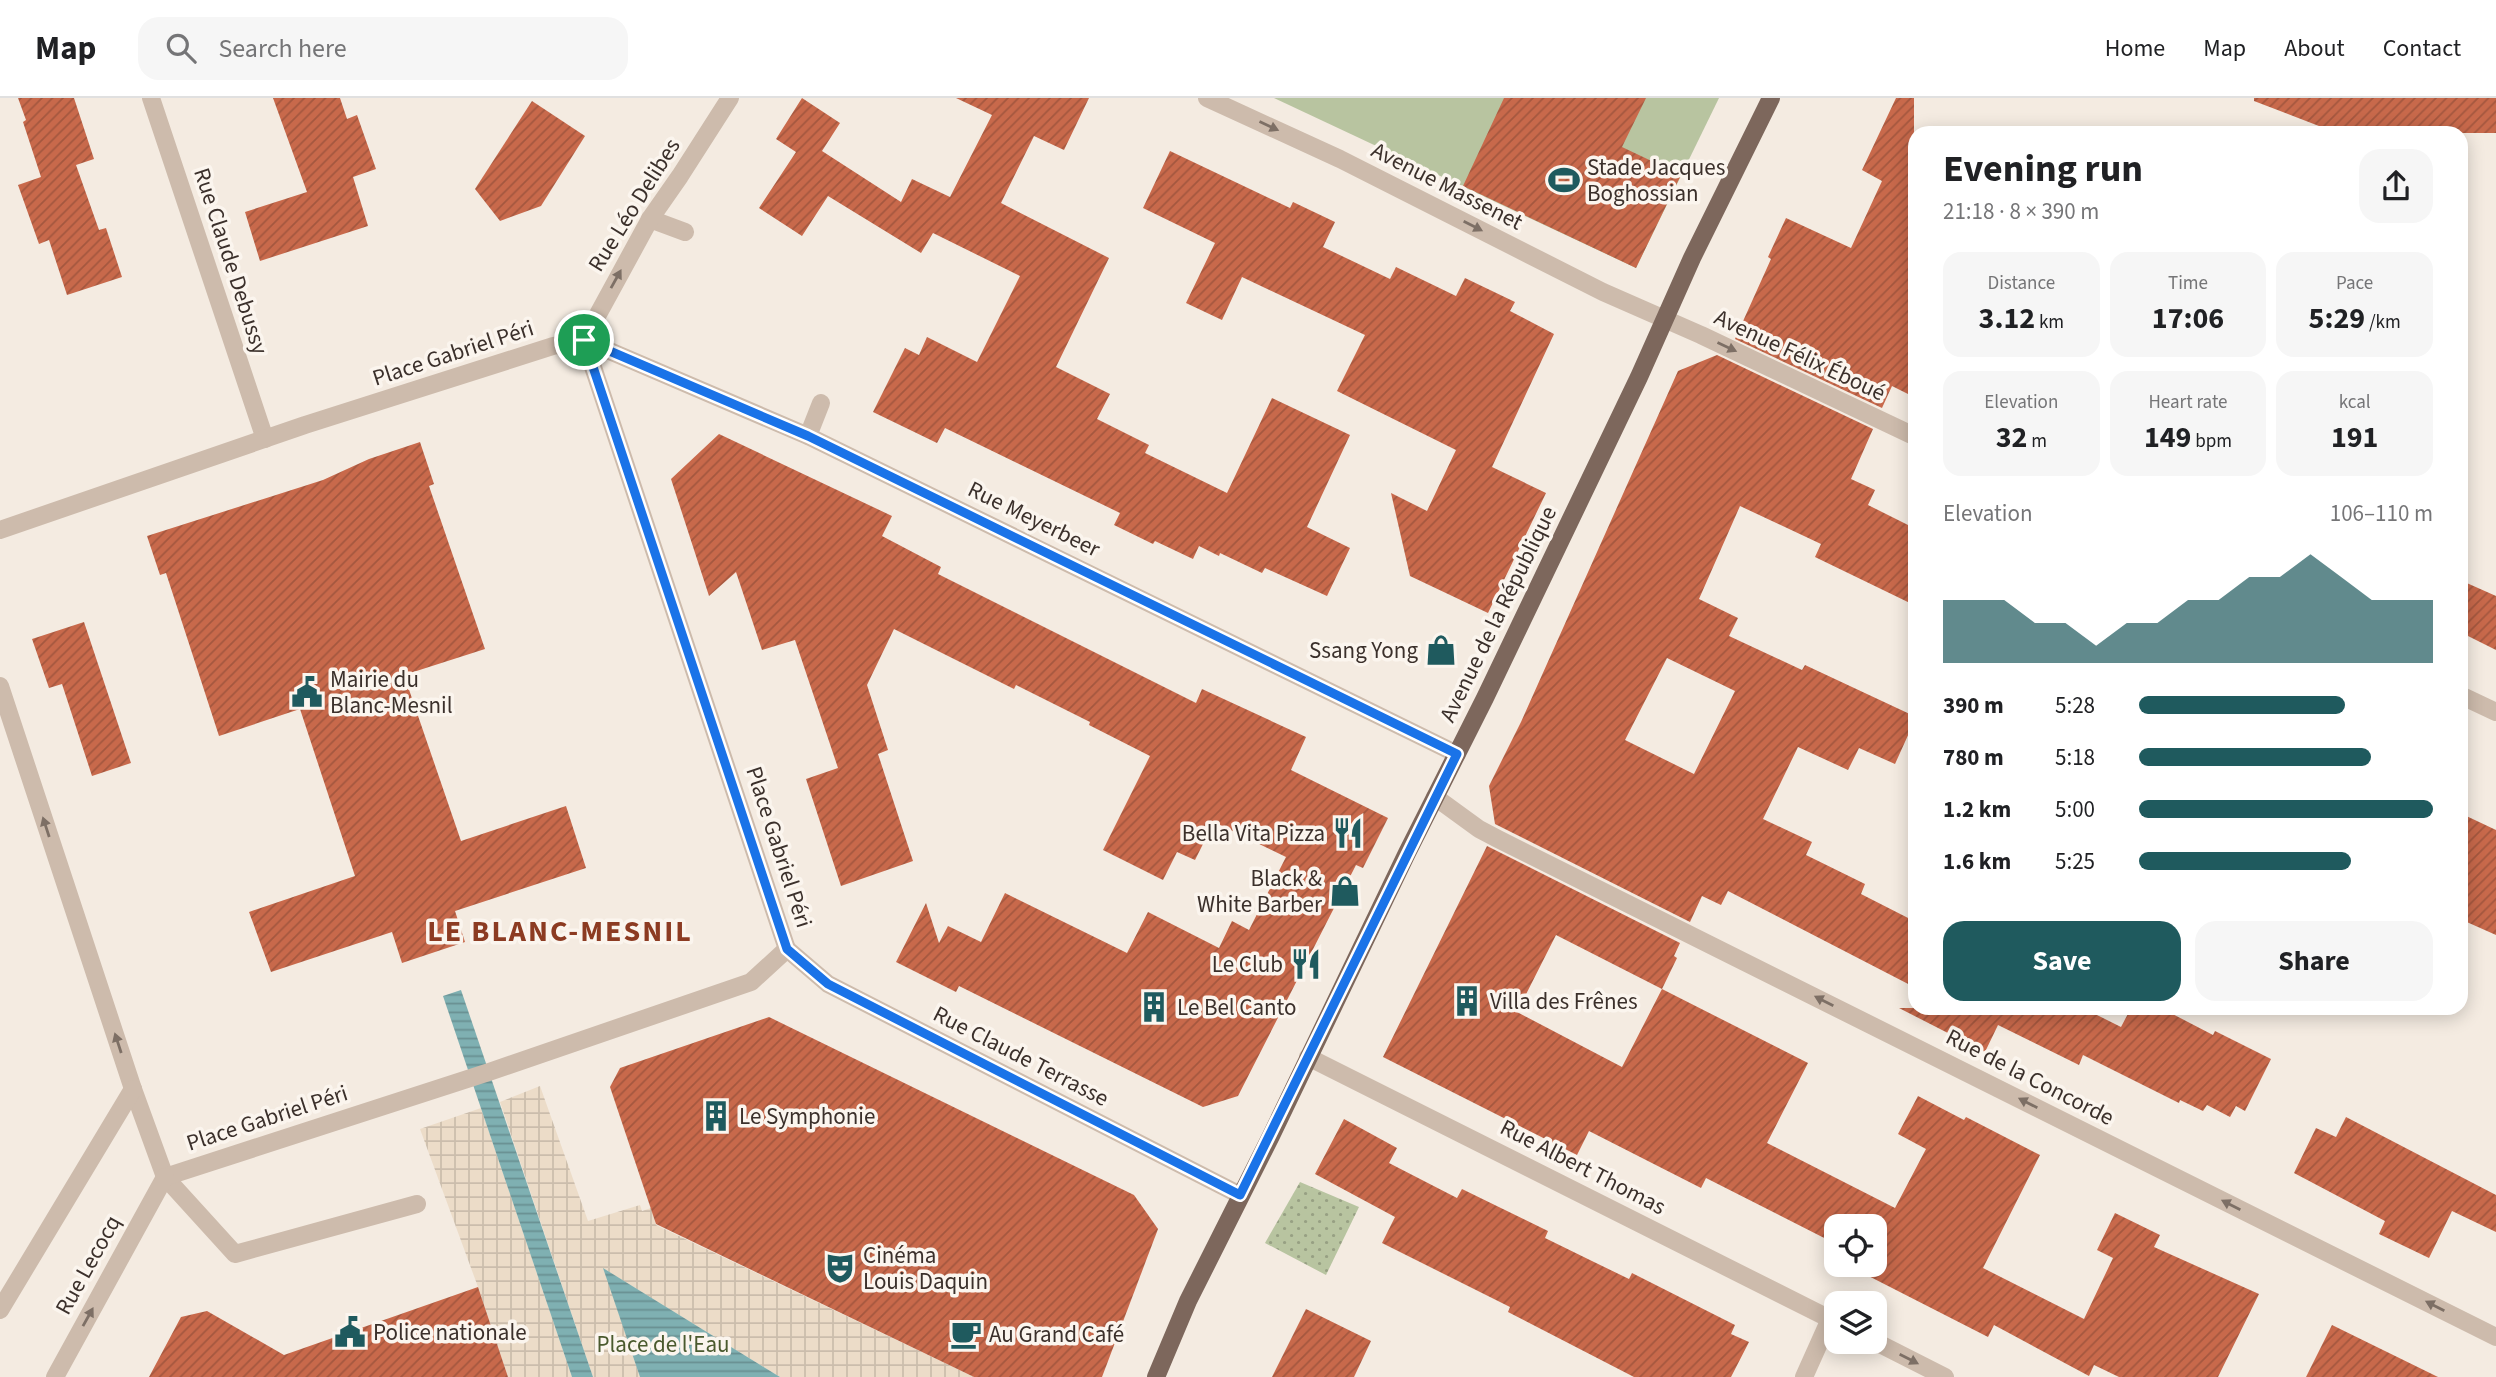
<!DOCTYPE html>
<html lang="en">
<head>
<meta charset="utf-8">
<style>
  :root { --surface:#fff; --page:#f6f6f6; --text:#202124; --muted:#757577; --line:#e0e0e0; --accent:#1f5a5e }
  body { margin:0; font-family:"Source Sans 3",sans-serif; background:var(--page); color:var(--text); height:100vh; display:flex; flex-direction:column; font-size:26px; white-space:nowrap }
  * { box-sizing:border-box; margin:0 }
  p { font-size:23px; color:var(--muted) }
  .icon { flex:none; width:38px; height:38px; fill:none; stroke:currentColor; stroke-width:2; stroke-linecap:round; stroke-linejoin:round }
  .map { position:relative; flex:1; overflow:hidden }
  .side { position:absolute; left:1908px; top:28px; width:560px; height:889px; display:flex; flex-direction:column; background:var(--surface); border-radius:21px; box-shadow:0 4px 18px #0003 }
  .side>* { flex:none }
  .fabs { position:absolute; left:1824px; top:1116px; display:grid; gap:14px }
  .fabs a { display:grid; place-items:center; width:63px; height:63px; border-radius:14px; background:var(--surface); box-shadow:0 4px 18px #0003; font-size:35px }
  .pin { position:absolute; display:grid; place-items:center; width:60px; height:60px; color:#fff; margin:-30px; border:4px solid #fff; border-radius:50%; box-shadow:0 2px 7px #0007 }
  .round { display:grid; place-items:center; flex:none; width:74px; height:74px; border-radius:21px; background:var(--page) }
  .headline { display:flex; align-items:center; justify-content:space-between; height:119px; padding:0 35px }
  h1 { font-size:38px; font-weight:700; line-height:52px }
  .metrics { display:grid; grid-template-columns:repeat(3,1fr); gap:10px; height:119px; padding:7px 35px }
  .metrics div { display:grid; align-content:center; border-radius:18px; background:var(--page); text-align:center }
  .metrics b { font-size:30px; font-weight:700 }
  .metrics small { font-size:19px; font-weight:400 }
  .metrics p { font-size:19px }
  .chart { height:196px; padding:14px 35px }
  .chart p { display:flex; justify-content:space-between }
  .chart svg { width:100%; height:126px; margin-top:7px; fill:var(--accent); opacity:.7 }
  .button { display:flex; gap:14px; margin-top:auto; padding:14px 35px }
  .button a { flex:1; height:80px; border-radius:21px; background:var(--accent); color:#fff; font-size:28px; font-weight:700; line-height:80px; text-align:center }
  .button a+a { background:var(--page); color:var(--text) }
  ul { padding:0 35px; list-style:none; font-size:23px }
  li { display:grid; grid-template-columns:112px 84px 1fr; align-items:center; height:52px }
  li i { height:18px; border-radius:9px; background:var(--accent) }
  header { display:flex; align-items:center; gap:42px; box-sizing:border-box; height:98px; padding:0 35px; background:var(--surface); border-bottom:2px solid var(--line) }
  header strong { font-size:33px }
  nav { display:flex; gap:38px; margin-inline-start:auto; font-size:24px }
  .search { width:490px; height:63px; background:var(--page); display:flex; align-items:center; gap:18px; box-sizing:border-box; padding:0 24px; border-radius:21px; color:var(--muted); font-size:26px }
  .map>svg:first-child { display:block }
</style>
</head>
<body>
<header>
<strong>Map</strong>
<div class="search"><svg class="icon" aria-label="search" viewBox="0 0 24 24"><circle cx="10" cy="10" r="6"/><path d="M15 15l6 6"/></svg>Search here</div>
<nav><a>Home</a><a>Map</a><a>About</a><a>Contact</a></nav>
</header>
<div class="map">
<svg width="2496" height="1279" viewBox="0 0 2496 1279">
  <defs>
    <pattern id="park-dots" width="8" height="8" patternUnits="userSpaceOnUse" patternTransform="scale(1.75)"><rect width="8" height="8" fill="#b8c4a0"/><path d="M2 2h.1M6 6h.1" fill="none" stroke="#97a083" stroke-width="1.8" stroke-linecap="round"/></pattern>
    <pattern id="plaza-grid" width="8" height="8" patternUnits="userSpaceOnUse" patternTransform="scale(1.75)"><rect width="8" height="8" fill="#ecdcc8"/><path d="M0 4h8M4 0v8" fill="none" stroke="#cbbdac"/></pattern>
    <pattern id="water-rules" width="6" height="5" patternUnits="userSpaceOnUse" patternTransform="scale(1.75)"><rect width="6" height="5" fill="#7fb0b2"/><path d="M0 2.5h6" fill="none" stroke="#699091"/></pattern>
    <pattern id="building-hatch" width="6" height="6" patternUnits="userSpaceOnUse" patternTransform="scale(1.75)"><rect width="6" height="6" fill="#c8694b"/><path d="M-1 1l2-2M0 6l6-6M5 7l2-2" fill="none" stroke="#a4573f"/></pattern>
  </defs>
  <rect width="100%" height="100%" fill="#f4ebe1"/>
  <path fill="url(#park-dots)" d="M1300 1084 1359 1109 1326 1177 1265 1145Z"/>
  <path fill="#b8c4a0" d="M1274 0H1719L1636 170Z"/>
  <g fill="url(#plaza-grid)">
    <path d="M540 988 588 1123 640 1107 642 1113 651 1110 656 1127 974 1279H780L604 1171 640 1279H593L500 1004Z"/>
    <path d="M481 1010 572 1279H508L478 1189 420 1031Z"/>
  </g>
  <g fill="url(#water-rules)">
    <path d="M461 892 593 1279H572L443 898Z"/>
    <path d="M603 1170 780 1279H640Z"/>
  </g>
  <g fill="url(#building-hatch)" fill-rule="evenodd">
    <path d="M18 0H74L94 61 76 67 99 132 106 130 122 179 67 197 49 142 39 146 18 87 41 79 23 24 26 22Z"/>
    <path d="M273 0H340L347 21 357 17 376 71 353 79 368 128 260 163 245 114 307 94Z"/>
    <path d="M802 0 840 25 822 53 901 104 912 81 950 99 992 17 956 0H1089L1064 52 1034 38 1001 105 1109 160 1056 269 1110 296 1097 321 1149 347 1145 355 1227 395 1272 300 1350 337 1307 429 1350 450 1327 498 1265 470 1262 475 1220 455 1219 458 1199 448 1193 461 1155 443 1153 446 1114 427 1120 415 945 330 937 345 873 314 905 250 919 257 927 239 977 264 1020 178 933 135 921 155 828 98 802 138 759 110 796 54 776 41Z"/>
    <path d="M1504 0H1646L1622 49 1681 77 1636 170 1463 88Z"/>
    <path d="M1896 0H1914V299L1892 288 1882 310 1735 241 1771 161 1768 159 1786 120 1851 150 1882 83 1862 72Z"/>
    <path d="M2254 0H2496V35H2337L2254 3Z"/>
    <path d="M532 3 585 38 541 108 500 123 475 91Z"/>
    <path d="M1170 53 1290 110 1293 104 1335 124 1323 149 1390 181 1396 169 1456 198 1465 180 1515 204 1510 213 1554 236 1492 369 1546 395 1488 515 1410 478 1391 395 1427 413 1456 352 1337 293 1365 237 1242 179 1222 222 1186 205 1215 145 1143 110Z"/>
    <path d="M1717 257 1873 331 1851 381 1875 392 1868 407 1914 430V507L1815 459 1821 446 1740 408 1699 501 1738 520 1729 538 1802 572 1805 567 1914 618V624L1895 666 1859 650 1848 672 1798 649 1763 721 1812 744 1806 757 1865 786 1861 796 1914 823V889L1728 793 1721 807 1702 798 1690 824 1495 726 1489 688 1521 624 1678 273ZM1667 560 1735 593 1694 676 1625 642Z"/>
    <path d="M719 336 892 418 882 438 941 469 938 476 1196 605 1202 591 1306 639 1291 672 1388 720 1363 770 1356 767 1238 998 1203 1009 959 888 956 894 896 864 926 805 939 845 948 828 981 844 1005 795 1127 855 1148 814 1219 850 1232 823 1249 832 1286 759 1214 724 1195 762 1177 754 1163 782 1103 752 1150 658 1089 627 1090 624 1016 587 1014 591 894 531 867 587 888 652 878 656 913 763 841 788 806 681 838 670 795 542 762 552 736 474 709 498 671 381Z"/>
    <path d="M420 344 434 386 429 388 485 551 404 577 461 743 566 708 586 770 455 813 465 844 402 865 392 834 271 874 249 814 355 778 300 611 219 638 166 475 160 477 147 438 323 382 369 361Z"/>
    <path d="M2460 482 2496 498V552L2460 534Z"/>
    <path d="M84 524 131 665 92 678 62 586 49 590 32 541Z"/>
    <path d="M2460 715 2496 732V837L2460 821Z"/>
    <path d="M1487 748 1680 845 1674 858 1677 860 1662 891 1808 965 1767 1045 1895 1110 1926 1051 1898 1036 1918 998 1964 1022 1966 1019 2040 1057 1983 1170 2084 1221 2113 1160 2097 1152 2115 1115 2160 1137 2154 1149 2259 1196 2218 1279H2119L2094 1267 2089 1278 1994 1227 1988 1239 1847 1167H1878L1874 1165V1129H1836V1146L1706 1080 1701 1090 1589 1033 1577 1057 1383 959ZM1556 837 1662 891 1622 969 1517 914Z"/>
    <path d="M1899 910H2083L2121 929 2131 910H2161L2213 937 2215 933 2271 961 2245 1013 2236 1008 2230 1019 2207 1007 2203 1013 2180 1002 2179 1005 2083 957 2079 967 1998 927 1985 954Z"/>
    <path d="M769 919 1134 1097 1158 1131 1102 1279H974L656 1126 610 989 620 970Z"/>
    <path d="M2346 1019 2496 1097V1134L2452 1113 2429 1160 2379 1136 2385 1123 2294 1075 2316 1030 2336 1039Z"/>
    <path d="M1344 1021 1397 1050 1389 1065 1457 1100 1462 1091 1548 1133 1545 1140 1594 1164 1629 1181 1632 1175 1735 1227 1731 1236 1749 1244 1731 1279H1634L1508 1214 1510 1209 1382 1145 1395 1119 1315 1076Z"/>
    <path d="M478 1189 508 1279H149L181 1219 207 1213 284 1257Z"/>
    <path d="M1306 1211 1371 1243 1354 1279H1272Z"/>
    <path d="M2332 1227 2438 1279H2306Z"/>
  </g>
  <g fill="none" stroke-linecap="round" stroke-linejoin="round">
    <g stroke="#cdbbac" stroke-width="18">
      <path d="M151 0 265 341"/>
      <path d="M1207 0 1340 61 1603 194 1701 237 1914 338"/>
      <path d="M650 121 685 134"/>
      <path d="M584 242 808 338 1457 656"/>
      <path d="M584 242 787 851"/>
      <path d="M584 242 650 121 680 78 730 0"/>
      <path d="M808 338 821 305"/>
      <path d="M0 432 305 327 553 248 584 242"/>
      <path d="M0 588 133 991 165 1079 235 1156 417 1106"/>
      <path d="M2460 597 2496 614"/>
      <path d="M1435 699 1479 731 1498 741 2496 1239"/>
      <path d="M787 851 828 886 1240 1097"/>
      <path d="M1308 959 1836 1224"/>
      <path d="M165 1079 489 974 751 884 787 851"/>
      <path d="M0 1212 133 991"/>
      <path d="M1874 1243 1945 1279"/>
      <path d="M55 1279 165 1079"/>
      <path d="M1804 1279 1830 1221"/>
    </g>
    <path stroke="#7d675c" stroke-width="18" d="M1156 1279 1188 1203 1271 1038 1407 755 1485 600 1639 279 1692 160 1771 0"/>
  </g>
  <defs><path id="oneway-solid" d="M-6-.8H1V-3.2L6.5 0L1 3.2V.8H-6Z" transform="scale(1.75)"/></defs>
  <g fill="#7d6f65">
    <use href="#oneway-solid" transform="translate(1269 28) rotate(25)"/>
    <use href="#oneway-solid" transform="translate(1473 128) rotate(27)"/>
    <use href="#oneway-solid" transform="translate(616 181) rotate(-61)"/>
    <use href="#oneway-solid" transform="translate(1727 249) rotate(25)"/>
    <use href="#oneway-solid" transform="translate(46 729) rotate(-108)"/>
    <use href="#oneway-solid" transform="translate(1824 903) rotate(-153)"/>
    <use href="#oneway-solid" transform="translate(118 945) rotate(-108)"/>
    <use href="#oneway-solid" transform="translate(2028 1005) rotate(-153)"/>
    <use href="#oneway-solid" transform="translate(2231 1107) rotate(-153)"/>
    <use href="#oneway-solid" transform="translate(2435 1208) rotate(-153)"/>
    <use href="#oneway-solid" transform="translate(88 1219) rotate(-61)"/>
    <use href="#oneway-solid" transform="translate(1909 1261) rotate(27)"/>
  </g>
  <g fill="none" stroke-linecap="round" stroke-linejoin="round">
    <defs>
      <path id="route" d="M584 242 808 338 1457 656 1240 1097 828 886 787 851Z"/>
    </defs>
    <use href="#route" stroke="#fff" stroke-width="14"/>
    <use href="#route" stroke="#1a73e8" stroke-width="9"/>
  </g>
  <defs>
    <symbol id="stadium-bare" viewBox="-9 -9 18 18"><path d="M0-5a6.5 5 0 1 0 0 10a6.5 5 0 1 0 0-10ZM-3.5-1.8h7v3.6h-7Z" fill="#1f5a5e" stroke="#fbf5ee" stroke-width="2.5" paint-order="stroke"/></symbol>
    <symbol id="shop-bare" viewBox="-9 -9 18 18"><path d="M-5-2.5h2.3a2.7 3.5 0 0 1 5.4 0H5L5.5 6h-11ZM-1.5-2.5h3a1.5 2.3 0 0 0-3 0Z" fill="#1f5a5e" stroke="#fbf5ee" stroke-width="2.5" paint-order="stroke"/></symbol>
    <symbol id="civic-bare" viewBox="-9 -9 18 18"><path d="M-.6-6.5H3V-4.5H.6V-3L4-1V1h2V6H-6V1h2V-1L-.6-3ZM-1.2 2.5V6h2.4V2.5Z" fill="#1f5a5e" stroke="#fbf5ee" stroke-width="2.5" paint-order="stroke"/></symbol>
    <symbol id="restaurant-bare" viewBox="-9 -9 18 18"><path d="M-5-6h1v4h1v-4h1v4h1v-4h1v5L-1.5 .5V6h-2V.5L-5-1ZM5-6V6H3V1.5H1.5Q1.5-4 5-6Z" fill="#1f5a5e" stroke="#fbf5ee" stroke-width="2.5" paint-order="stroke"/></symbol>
    <symbol id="building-bare" viewBox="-9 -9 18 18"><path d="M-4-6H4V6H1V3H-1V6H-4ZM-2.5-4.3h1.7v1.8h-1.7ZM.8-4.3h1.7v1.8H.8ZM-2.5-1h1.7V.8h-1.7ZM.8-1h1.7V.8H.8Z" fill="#1f5a5e" stroke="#fbf5ee" stroke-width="2.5" paint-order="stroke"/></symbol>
    <symbol id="theatre-bare" viewBox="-9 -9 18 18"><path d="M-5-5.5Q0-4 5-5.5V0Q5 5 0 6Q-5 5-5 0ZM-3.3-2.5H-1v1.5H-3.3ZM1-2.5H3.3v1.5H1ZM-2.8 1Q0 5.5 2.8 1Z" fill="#1f5a5e" stroke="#fbf5ee" stroke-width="2.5" paint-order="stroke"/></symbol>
    <symbol id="cafe-bare" viewBox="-9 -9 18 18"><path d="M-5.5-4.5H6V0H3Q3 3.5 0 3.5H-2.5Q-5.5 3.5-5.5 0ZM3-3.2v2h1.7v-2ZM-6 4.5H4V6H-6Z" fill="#1f5a5e" stroke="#fbf5ee" stroke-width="2.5" paint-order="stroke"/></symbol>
  </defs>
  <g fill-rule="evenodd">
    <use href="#stadium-bare" x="1542" y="60" width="44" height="44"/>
    <use href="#shop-bare" x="1419" y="530" width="44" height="44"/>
    <use href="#civic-bare" x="285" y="572" width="44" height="44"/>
    <use href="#restaurant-bare" x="1326" y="713" width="44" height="44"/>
    <use href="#shop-bare" x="1323" y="771" width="44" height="44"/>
    <use href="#restaurant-bare" x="1284" y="844" width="44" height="44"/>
    <use href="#building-bare" x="1445" y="881" width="44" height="44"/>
    <use href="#building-bare" x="1132" y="887" width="44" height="44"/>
    <use href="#building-bare" x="694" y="996" width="44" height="44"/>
    <use href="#theatre-bare" x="818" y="1148" width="44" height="44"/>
    <use href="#civic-bare" x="328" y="1212" width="44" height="44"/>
    <use href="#cafe-bare" x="944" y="1214" width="44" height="44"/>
  </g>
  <g text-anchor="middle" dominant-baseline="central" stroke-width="7" stroke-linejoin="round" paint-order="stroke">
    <g font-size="23" fill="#3b302b" stroke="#fbf5ee" text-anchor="start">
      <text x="1587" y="69">Stade Jacques<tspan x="1587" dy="26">Boghossian</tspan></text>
      <text x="1418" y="552" text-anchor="end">Ssang Yong</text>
      <text x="330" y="581">Mairie du<tspan x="330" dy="26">Blanc-Mesnil</tspan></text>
      <text x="1325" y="735" text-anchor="end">Bella Vita Pizza</text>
      <text x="1322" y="780" text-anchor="end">Black &amp;<tspan x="1322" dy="26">White Barber</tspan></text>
      <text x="1283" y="866" text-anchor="end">Le Club</text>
      <text x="1490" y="903">Villa des Frênes</text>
      <text x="1177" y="909">Le Bel Canto</text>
      <text x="739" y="1018">Le Symphonie</text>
      <text x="863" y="1157">Cinéma<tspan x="863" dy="26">Louis Daquin</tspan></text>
      <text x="373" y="1234">Police nationale</text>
      <text x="989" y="1236">Au Grand Café</text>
    </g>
    <g font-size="23" fill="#3b302b" stroke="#fbf5ee">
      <text transform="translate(1447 88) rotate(27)">Avenue Massenet</text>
      <text transform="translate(634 107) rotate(-58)">Rue Léo Delibes</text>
      <text transform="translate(231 163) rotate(72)">Rue Claude Debussy</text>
      <text transform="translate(453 255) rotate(-18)">Place Gabriel Péri</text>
      <text transform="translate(1800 257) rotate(25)">Avenue Félix Éboué</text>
      <text transform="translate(1034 421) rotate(26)">Rue Meyerbeer</text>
      <text transform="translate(1498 516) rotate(-64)">Avenue de la République</text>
      <text transform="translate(779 749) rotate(72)">Place Gabriel Péri</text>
      <text transform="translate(1021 958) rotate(27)">Rue Claude Terrasse</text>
      <text transform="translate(2030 979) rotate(27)">Rue de la Concorde</text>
      <text transform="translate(267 1020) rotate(-18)">Place Gabriel Péri</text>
      <text transform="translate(1583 1069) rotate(27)">Rue Albert Thomas</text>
      <text transform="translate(88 1167) rotate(-61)">Rue Lecocq</text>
    </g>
    <g font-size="23" fill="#4a5a2e" stroke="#fbf5ee">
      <text x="663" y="1246">Place de l'Eau</text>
    </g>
    <g font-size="30" font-weight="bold" letter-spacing="2" fill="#8c3b22" stroke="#fbf5ee">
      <text x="560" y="833">LE BLANC-MESNIL</text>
    </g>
  </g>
</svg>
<div class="fabs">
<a><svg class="icon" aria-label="locate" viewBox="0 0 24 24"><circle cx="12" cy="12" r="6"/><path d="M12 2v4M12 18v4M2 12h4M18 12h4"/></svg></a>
<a><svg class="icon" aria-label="layers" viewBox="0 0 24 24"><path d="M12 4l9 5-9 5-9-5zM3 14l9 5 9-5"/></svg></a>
</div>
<div class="pin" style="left:584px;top:242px;background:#1e9e55"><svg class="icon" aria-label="arrive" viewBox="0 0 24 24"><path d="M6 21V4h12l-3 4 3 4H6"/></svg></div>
<section class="side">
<div class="headline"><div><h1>Evening run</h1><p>21:18 · 8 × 390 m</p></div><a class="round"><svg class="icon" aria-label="share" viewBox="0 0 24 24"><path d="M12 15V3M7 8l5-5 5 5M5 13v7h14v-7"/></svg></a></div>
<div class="metrics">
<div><p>Distance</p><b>3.12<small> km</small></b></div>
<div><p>Time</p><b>17:06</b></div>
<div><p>Pace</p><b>5:29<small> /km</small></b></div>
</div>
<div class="metrics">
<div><p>Elevation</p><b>32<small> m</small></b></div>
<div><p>Heart rate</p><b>149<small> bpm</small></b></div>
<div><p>kcal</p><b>191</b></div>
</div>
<div class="chart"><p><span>Elevation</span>106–110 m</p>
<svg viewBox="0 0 160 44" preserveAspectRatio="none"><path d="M0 44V22L10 22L20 22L30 30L40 30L50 38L60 30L70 30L80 22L90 22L100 14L110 14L120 6L130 14L140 22L150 22L160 22V44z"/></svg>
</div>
<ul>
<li><b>390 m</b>5:28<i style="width:70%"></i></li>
<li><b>780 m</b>5:18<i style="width:79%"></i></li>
<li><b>1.2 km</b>5:00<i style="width:100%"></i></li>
<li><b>1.6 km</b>5:25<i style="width:72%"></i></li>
</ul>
<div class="button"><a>Save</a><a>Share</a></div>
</section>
</div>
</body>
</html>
